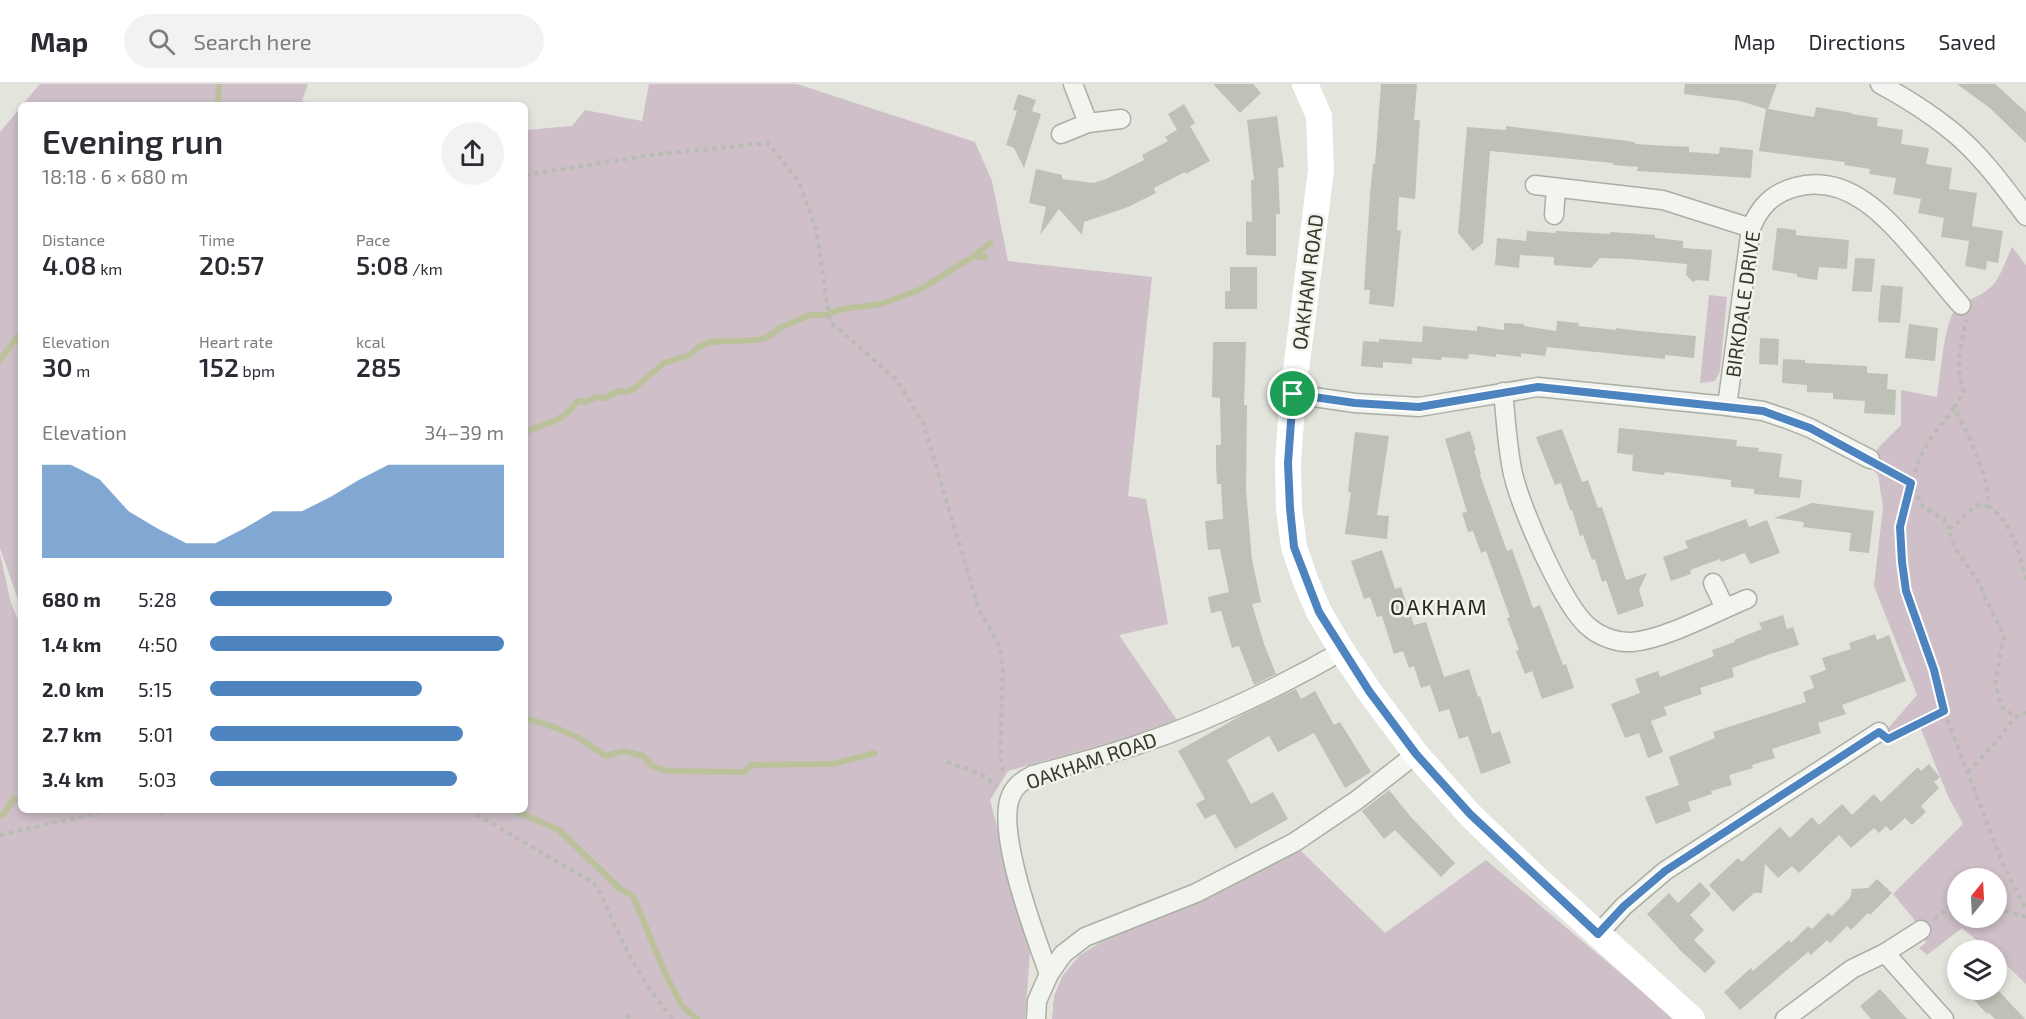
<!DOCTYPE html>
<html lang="en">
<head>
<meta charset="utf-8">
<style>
  :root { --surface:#fff; --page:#f2f2f3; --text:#2b2b33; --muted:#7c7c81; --line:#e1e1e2; --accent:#4d84bf }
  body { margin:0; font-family:"Exo 2",sans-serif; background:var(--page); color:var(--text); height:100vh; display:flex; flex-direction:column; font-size:22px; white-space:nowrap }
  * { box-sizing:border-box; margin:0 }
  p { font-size:20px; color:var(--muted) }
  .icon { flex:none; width:33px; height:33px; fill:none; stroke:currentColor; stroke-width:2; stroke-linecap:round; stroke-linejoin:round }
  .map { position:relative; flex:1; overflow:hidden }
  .panel { position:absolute; left:18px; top:18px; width:510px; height:711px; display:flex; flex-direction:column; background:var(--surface); border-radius:9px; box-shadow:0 3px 9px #0003 }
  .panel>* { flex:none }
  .needle { width:39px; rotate:18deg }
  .fabs { position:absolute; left:1947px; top:784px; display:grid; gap:12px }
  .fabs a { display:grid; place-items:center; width:60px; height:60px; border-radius:50%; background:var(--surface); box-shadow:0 3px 9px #0003; font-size:30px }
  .pin { position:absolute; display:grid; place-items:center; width:51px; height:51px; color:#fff; margin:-26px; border:3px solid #fff; border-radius:50%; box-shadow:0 2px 6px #0007 }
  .round { display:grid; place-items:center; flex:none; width:63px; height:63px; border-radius:32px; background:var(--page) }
  .head { display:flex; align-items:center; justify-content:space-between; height:102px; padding:0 24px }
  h1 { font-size:33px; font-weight:600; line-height:45px }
  .figures { display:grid; grid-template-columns:repeat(3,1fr); gap:9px; height:102px; padding:6px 24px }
  .figures div { display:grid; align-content:center }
  .figures b { font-size:26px; font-weight:600 }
  .figures small { font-size:16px; font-weight:400 }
  .figures p { font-size:16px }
  .chart { height:168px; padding:12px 24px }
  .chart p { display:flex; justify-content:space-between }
  .chart svg { width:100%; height:108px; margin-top:6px; fill:var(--accent); opacity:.7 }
  ul { padding:0 24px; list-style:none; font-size:20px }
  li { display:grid; grid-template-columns:96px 72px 1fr; align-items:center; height:45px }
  li i { height:15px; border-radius:8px; background:var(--accent) }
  header { display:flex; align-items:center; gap:36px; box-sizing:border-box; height:84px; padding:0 30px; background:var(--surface); border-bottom:2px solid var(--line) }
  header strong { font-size:28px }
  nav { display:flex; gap:33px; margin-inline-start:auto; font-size:21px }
  .search { width:420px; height:54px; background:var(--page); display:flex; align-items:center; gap:15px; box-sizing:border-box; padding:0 21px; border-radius:33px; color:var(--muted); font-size:22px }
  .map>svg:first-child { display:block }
</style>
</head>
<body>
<header>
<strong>Map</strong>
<div class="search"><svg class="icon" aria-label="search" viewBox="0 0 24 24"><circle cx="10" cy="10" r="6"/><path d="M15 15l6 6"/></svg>Search here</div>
<nav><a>Map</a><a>Directions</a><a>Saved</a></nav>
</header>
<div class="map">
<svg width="2026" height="935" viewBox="0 0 2026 935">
  <rect width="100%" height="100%" fill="#e3e5dd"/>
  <g fill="#cebfc8" fill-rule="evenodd">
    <path d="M40 0H308L302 17 324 21H22Z"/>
    <path d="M649 0H797L975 58 992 97 1008 177 1152 193 1128 412 1146 415 1168 540 1119 551 1179 639 1008 687 990 716 1030 869 1025 935H0V470L11 519 21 543V726H525V46L572 42 585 26 642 37Z"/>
    <path d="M21 23V524L0 464V48Z"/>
    <path d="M2012 163 2026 181V900L1997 872 1996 867H1990L1962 844 1927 871 1919 864 1926 859 1913 834 1893 810 1963 740 1948 712 1920 643 1888 655 1885 648 1917 611 1874 502 1883 423 1878 391 1868 381 1879 363 1901 341V306L1937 313C1940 294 1944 239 1955 226 1963 216 1976 215 1986 207 2000 198 2005 177 2012 163ZM1958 795H1996V834H1958Z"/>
    <path d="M1709 211 1727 213 1720 287 1715 297 1700 299Z"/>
    <path d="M1300 766 1385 849 1486 776 1675 935H1052L1054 912 1063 891 1080 871 1117 848Z"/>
  </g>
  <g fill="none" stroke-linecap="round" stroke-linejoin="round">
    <g stroke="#bbc29b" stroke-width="6">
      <path d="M218 21 219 0"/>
      <path d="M974 172 990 159"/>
      <path d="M0 276 21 248"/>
      <path d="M525 348C544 340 567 336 577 317L586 318 596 313 604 314 619 307 626 308 632 306 664 279 690 271 697 264 709 258 758 256 768 253 780 244 809 231H827L842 225 881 220 919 206 974 172 985 173"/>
      <path d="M525 634 554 643 579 654 605 672 624 667 643 672 652 682 667 687 745 688 751 681 833 680 875 669"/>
      <path d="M512 726 559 746 620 805 633 812 665 889 682 922 697 935"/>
      <path d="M0 731 4 730 13 715 21 716"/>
    </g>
  </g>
  <g fill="#bec1b5">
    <path d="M1213 0H1253L1261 9 1240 29Z"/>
    <path d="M1381 0H1417L1414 36H1420L1415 115 1399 113 1397 146 1401 147 1394 223 1369 220 1370 206H1364L1370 110 1373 80H1375Z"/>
    <path d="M1685 0H1777L1768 25 1814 33 1816 23 1852 29V30L1878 34 1877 42 1903 46 1901 60 1929 64 1926 80 1952 84 1949 105 1977 109 1972 142 2003 147 1998 179 1987 177 1986 186 1965 182 1969 157 1941 153 1944 134 1918 129 1921 115 1893 110 1896 94 1869 90 1870 85 1844 81 1845 78 1759 67 1766 25 1740 17 1684 10Z"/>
    <path d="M1957 0H1995L2026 28V59L1991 25Z"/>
    <path d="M1018 10 1036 16 1032 27 1041 30 1024 84 1014 64 1006 61 1017 27 1013 26Z"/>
    <path d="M1184 20 1195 39 1190 42 1210 77 1186 90 1185 88 1154 104 1156 109 1128 123 1084 138 1082 151 1059 125 1040 151 1046 123 1029 119 1036 85 1062 91V95L1094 99 1106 95 1144 76 1142 71 1168 57 1165 53 1177 46 1168 30Z"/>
    <path d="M1277 32 1284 83 1278 84 1280 130H1276V172L1246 171V137L1252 138 1251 96H1254L1247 36Z"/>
    <path d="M1506 42 1635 58V60L1689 63V68L1719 70 1720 63 1753 66 1751 94 1637 87 1638 83 1613 81V79L1490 67 1483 159 1473 167 1458 149 1467 43 1506 46Z"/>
    <path d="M1777 144 1796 146V151L1849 156 1847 185 1819 183 1817 196 1797 193V190L1772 186Z"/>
    <path d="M1527 147 1556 149V147L1610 150V148L1655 151V154L1683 157V164L1712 166 1709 197 1697 196 1693 198 1686 191 1687 180 1629 175 1600 174 1591 184 1554 181V173L1520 171 1519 184 1495 181 1497 154 1526 157Z"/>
    <path d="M1855 174 1875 175 1872 208 1852 207Z"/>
    <path d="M1230 183H1257V225H1225V207H1230Z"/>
    <path d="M1881 201 1903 203 1900 239 1878 238Z"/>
    <path d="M1557 237 1579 239 1578 242 1616 246V244L1639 247 1696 252 1694 274 1665 271V275L1547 263 1545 272 1521 269V273L1496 270V273L1469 270 1468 275 1442 273 1441 276 1412 274V280L1383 278V284L1361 282 1363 257 1379 258V255L1422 258 1423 242 1477 247V242L1504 246V239L1524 240V242L1556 247Z"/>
    <path d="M1909 240 1938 244 1935 277 1905 274Z"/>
    <path d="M1760 254 1779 255 1778 281 1759 280Z"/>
    <path d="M1213 258H1246L1244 321H1247L1246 406 1252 476 1261 518 1252 520 1264 560 1276 590 1254 601 1239 562 1232 564 1221 527 1211 529 1208 513 1229 508 1220 465 1208 466 1205 437 1223 435 1221 400H1217L1216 382V361H1221L1220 314 1212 313Z"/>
    <path d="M1783 275 1805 276V279L1867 282V289L1888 290 1887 305 1896 306 1895 331 1864 329 1865 317 1833 315V309L1807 308V301L1782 299Z"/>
    <path d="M1619 344 1737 356 1736 362 1759 364 1758 367 1782 370 1779 393 1802 396 1800 414 1754 410V405L1731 403V396L1665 388 1664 391 1632 387 1633 371 1617 369Z"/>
    <path d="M1562 345 1582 398 1588 396 1598 424 1602 423 1626 496 1647 489 1639 506 1644 522 1618 531 1606 496 1602 498 1595 475 1592 476 1583 451 1580 452 1572 426H1570L1561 399 1555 401 1536 353Z"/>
    <path d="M1470 347 1476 366H1474L1481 390 1480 391 1507 467 1512 465 1533 524 1540 521 1563 581 1566 580 1574 604 1542 615 1532 587 1525 590 1516 567 1519 566 1507 534 1510 533 1486 467 1481 469 1473 447 1468 448 1462 429 1467 428 1445 355Z"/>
    <path d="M1355 348 1389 352 1377 431 1389 432 1387 455 1345 450 1351 408H1348Z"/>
    <path d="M1812 419 1874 427 1869 469 1849 467 1851 449 1803 443 1804 438 1774 434Z"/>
    <path d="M1746 435 1749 443 1767 436 1780 469 1750 480 1745 469 1721 478 1720 475 1690 486 1691 490 1671 497 1663 473 1688 464 1685 457Z"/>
    <path d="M1382 466 1395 505 1401 503 1414 541 1426 538 1444 593 1469 585 1478 613 1480 612 1492 650 1500 647 1511 679 1481 690 1468 652 1459 655 1449 625 1439 628 1430 601 1421 604 1414 582 1409 584 1403 567 1394 570 1382 532 1377 533 1370 513 1364 515 1351 477Z"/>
    <path d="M1783 531 1787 545 1793 543 1799 561 1770 570 1732 584 1734 593 1700 604 1702 610 1664 623 1667 631 1651 637 1663 668 1648 674 1639 649 1625 654 1611 620 1640 609 1635 595 1658 587 1660 593 1714 572 1712 566 1735 558 1734 556 1762 545 1759 539Z"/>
    <path d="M1875 550 1877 556 1889 551 1906 597 1842 621 1846 630 1818 639 1821 649 1772 665 1775 674 1752 681 1753 684 1729 691 1732 701 1711 707 1712 710 1688 718 1691 727 1656 740 1645 713 1679 701 1669 673 1715 654 1713 648 1806 618 1803 608 1814 604 1810 592 1826 586 1822 574 1851 565 1849 559Z"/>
    <path d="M1296 605 1301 615 1315 607 1334 641 1340 638 1371 688 1345 704 1314 649 1278 668 1269 652 1227 676 1251 720 1273 708 1288 735 1235 765 1215 730 1205 735 1196 720 1205 715 1178 667 1244 630Z"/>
    <path d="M1929 680 1940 693 1934 698 1939 704 1921 722 1926 728 1912 741 1905 734 1891 747 1886 742 1879 749 1874 744 1851 764 1839 751 1799 789 1792 782 1778 794 1765 780 1762 809H1754L1733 828 1709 801 1738 774 1742 778 1780 743 1790 754 1812 733 1819 741 1842 720 1852 731 1874 710 1881 718 1918 683 1921 687Z"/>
    <path d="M1389 706 1410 732 1455 779 1441 793 1395 746 1384 755 1362 727Z"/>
    <path d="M1877 795 1892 809 1870 831 1868 829 1851 846 1847 842 1830 859 1827 856 1811 871 1808 868 1740 926 1724 908 1751 884 1753 887 1789 856 1791 859 1808 842 1812 845 1828 829 1832 832 1850 814 1852 805 1868 804Z"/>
    <path d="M1700 798 1711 810 1690 831 1704 846 1694 856 1716 878 1705 889 1681 867 1647 830 1669 809 1678 819Z"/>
    <path d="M1996 904 2025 935H1995L1989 929 1987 930 1965 906H1996Z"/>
    <path d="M1880 905 1907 935H1871L1860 922Z"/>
  </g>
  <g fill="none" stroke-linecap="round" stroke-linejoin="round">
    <defs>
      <g id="street">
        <path d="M1073 0 1088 39"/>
        <path d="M1880 0C1906 14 1931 30 1953 48 1982 72 2004 103 2026 132"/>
        <path d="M1061 50 1088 39 1121 35"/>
        <path d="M1535 101 1663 116 1751 144"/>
        <path d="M1554 131 1556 104"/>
        <path d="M1503 308C1506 335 1507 363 1513 390 1521 424 1563 523 1590 544 1601 553 1618 559 1632 558 1666 555 1715 528 1747 515"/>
        <path d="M1293 310 1355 319 1419 323 1538 303 1727 322 1763 327 1787 335 1810 344 1870 375"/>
        <path d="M1727 322 1751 144C1760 122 1773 109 1796 103 1848 89 1886 133 1917 169 1932 186 1946 204 1961 221"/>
        <path d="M1713 499 1725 524"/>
        <path d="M1598 850 1624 822 1665 787 1879 648"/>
        <path d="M1885 869 1944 935"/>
        <path d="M1049 890C1035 852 997 751 1010 714 1014 702 1022 697 1033 691 1066 682 1100 673 1134 662 1207 638 1276 605 1342 567"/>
        <path d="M1036 935 1037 917 1049 890 1063 870 1085 853 1196 809 1295 758 1357 716 1416 670"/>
        <path d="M1785 935 1852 885 1885 869 1921 846"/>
      </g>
    </defs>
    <use href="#street" stroke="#abaea3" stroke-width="21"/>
    <g stroke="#b9bcb3" stroke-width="4" stroke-dasharray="4.5 4.5" stroke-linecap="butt">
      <path d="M525 91 651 71 768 59 799 98 816 145 830 238 896 295 923 338 979 526 999 561 1003 583 1001 642V681L1004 690"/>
      <path d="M1954 324 1964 308C1955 283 1961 261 1966 236"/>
      <path d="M1884 384 1911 399 1923 423 1944 435 1948 445"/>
      <path d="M1989 422 1976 421C1966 429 1960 439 1948 445L1957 467 1976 494 2004 552 1995 600 2002 623 2015 633"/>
      <path d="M2026 496C2019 468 2013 440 1989 422 1987 387 1970 354 1954 324L1931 354 1920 373 1905 418 1900 443 1902 478 1906 507 1934 586 1944 627 2004 783 2026 825"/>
      <path d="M1896 651 1944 627"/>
      <path d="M947 678 981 690 997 702"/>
      <path d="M1968 688 1996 658 2015 633 2026 628"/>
      <path d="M469 726 592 798 598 804C617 847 641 902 674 935"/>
      <path d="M161 731 162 726"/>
      <path d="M0 751 111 726"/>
      <path d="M1996 824 2026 833"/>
      <path d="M1934 835 1954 820H1958"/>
      <path d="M626 931 631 935"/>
    </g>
    <use href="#street" stroke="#f2f4ef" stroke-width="18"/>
    <path stroke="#fff" stroke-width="26" d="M1305 0 1319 32 1321 86 1293 310 1288 379 1289 424 1294 463 1306 498 1319 528 1342 567 1369 607 1416 670 1470 731 1537 795 1692 935"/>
  </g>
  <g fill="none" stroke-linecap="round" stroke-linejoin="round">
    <defs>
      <path id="route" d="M1538 303 1763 327 1810 344 1911 399 1900 443 1902 478 1906 507 1934 586 1944 627 1888 655 1879 648 1665 787 1624 822 1598 850 1470 730 1416 670 1369 607 1319 528 1294 463 1290 424 1288 379 1293 310 1355 319 1419 323Z"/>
    </defs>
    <use href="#route" stroke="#fff" stroke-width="12"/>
    <use href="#route" stroke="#4d84bf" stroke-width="8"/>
  </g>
  <g text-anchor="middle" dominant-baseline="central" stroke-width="5" stroke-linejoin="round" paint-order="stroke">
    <g font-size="20" fill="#353a28" stroke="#f1f3ec">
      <text transform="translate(1307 198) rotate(-83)">OAKHAM ROAD</text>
      <text transform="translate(1742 220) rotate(-82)">BIRKDALE DRIVE</text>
      <text transform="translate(1091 676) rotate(-19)">OAKHAM ROAD</text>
    </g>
    <g font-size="22" letter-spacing="1.5" fill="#252b1a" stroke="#f1f3ec">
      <text x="1439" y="522">OAKHAM</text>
    </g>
  </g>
</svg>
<div class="fabs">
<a><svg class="needle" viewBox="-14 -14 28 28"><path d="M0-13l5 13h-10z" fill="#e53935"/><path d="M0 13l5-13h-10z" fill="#7c7c81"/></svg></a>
<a><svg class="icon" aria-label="layers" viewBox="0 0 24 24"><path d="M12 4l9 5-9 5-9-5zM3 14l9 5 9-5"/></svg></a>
</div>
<div class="pin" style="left:1293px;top:310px;background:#1e9e55"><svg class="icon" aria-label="arrive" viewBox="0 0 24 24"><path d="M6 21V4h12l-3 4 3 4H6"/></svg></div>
<section class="panel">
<div class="head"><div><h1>Evening run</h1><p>18:18 · 6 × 680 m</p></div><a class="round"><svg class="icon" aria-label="share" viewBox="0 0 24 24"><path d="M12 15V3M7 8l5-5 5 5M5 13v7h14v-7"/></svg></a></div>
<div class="figures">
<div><p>Distance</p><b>4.08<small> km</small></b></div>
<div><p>Time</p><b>20:57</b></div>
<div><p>Pace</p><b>5:08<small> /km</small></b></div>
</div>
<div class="figures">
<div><p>Elevation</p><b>30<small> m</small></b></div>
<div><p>Heart rate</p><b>152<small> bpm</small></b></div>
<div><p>kcal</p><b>285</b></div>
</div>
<div class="chart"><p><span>Elevation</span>34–39 m</p>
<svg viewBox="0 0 160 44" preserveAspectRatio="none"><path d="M0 44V6L10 6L20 12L30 25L40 32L50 38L60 38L70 32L80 25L90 25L100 19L110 12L120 6L130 6L140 6L150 6L160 6V44z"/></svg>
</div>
<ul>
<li><b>680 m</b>5:28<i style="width:62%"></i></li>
<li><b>1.4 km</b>4:50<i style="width:100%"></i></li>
<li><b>2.0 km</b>5:15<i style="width:72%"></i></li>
<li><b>2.7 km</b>5:01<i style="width:86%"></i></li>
<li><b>3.4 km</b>5:03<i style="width:84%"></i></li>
</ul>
</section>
</div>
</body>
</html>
